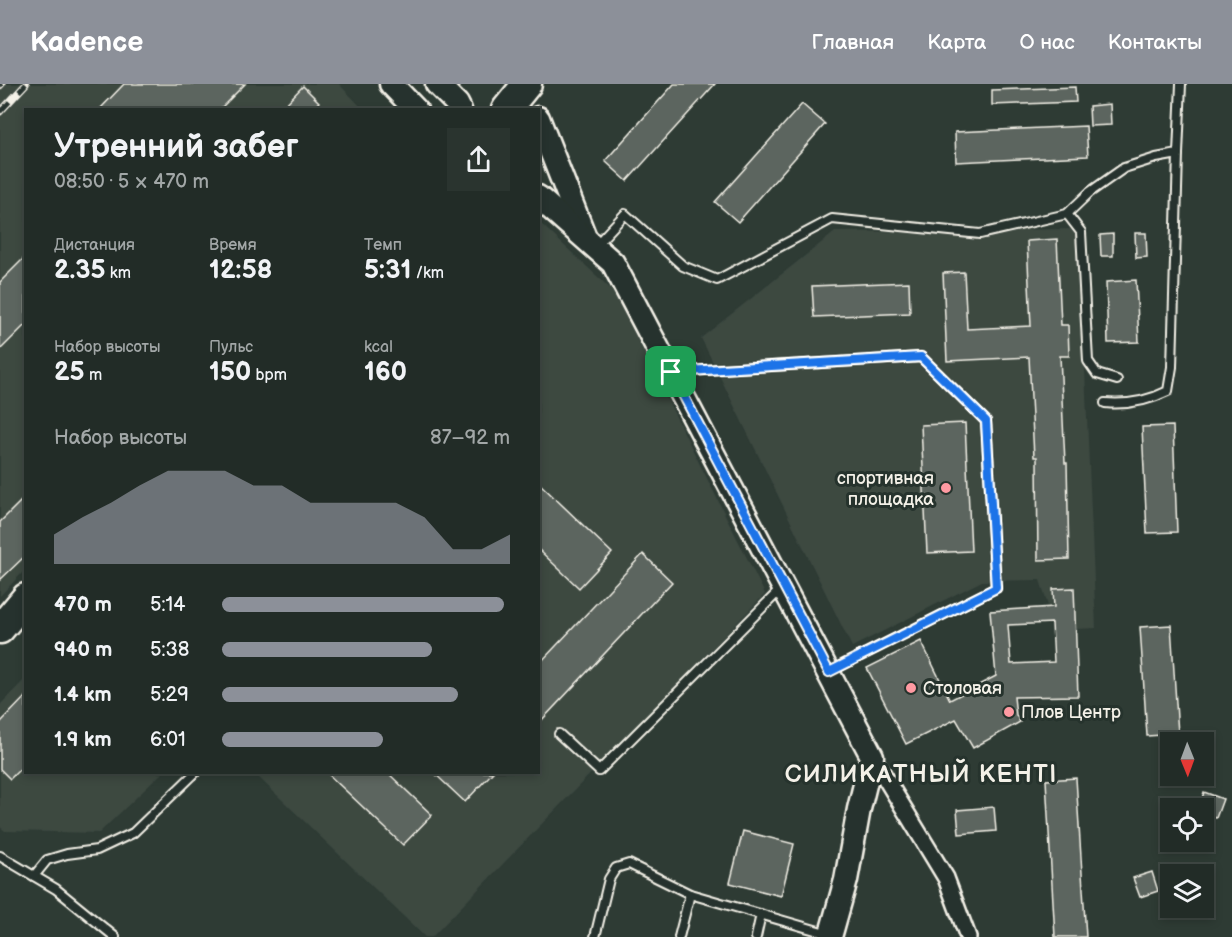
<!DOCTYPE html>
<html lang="ru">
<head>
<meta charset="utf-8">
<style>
  :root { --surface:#222c27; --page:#2a342f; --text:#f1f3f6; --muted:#a2a7a7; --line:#3f4844; --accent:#8c9099 }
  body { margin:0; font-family:"Balsamiq Sans",sans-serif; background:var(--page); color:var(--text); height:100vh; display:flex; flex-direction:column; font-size:22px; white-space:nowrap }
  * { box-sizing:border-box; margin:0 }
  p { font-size:20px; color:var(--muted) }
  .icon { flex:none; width:33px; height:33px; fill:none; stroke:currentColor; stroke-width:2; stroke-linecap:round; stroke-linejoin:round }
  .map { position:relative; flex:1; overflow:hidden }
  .drawer { position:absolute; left:24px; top:24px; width:516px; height:666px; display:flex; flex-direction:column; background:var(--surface); border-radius:0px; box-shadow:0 3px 9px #0003,0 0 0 2px var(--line) }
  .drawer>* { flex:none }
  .needle { width:39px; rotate:179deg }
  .fabs { position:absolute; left:1160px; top:648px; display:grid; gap:12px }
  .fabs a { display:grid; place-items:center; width:54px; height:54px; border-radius:0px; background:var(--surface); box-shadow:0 3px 9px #0003,0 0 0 2px var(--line); font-size:30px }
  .pin { position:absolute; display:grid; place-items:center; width:51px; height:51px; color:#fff; margin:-26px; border-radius:12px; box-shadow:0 3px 9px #0006 }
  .round { display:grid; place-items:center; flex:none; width:63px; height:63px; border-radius:0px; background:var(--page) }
  .head { display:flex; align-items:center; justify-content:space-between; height:102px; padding:0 30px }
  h1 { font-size:33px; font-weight:600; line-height:45px }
  .figures { display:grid; grid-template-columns:repeat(3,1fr); gap:9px; height:102px; padding:6px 30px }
  .figures div { display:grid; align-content:center }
  .figures b { font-size:26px; font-weight:600 }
  .figures small { font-size:16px; font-weight:400 }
  .figures p { font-size:16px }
  .chart { height:168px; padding:12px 30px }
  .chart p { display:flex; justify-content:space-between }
  .chart svg { width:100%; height:108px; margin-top:6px; fill:var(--accent); opacity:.7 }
  ul { padding:0 30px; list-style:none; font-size:20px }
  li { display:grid; grid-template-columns:96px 72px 1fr; align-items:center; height:45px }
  li i { height:15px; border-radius:8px; background:var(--accent) }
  header { display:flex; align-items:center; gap:36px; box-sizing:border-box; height:84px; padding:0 30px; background:var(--accent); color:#fff }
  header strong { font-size:28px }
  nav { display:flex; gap:33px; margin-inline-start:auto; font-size:21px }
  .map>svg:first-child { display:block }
</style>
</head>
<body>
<header>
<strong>Kadence</strong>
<nav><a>Главная</a><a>Карта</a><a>О нас</a><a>Контакты</a></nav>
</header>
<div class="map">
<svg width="1232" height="853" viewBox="0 0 1232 853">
  <rect width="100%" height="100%" fill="#2e3b34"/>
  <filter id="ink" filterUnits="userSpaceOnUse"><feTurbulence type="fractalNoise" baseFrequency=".0167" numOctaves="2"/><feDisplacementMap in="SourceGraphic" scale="12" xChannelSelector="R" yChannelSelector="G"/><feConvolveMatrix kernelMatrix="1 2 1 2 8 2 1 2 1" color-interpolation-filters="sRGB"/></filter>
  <g filter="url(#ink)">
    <g fill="#3c4841">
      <path d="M0 0H339L363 25 26 26 25 486 0 512Z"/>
      <path d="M539 138 613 207 765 510 432 853H425L254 689 538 688Z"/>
      <path d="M1079 145 1096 544 1075 545 1074 522H1048L1040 496 982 497 852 563 701 254 835 148Z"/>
      <path d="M25 595 26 688 162 689 99 749 5 747 0 743V621Z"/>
    </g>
    <g fill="#5c655e" stroke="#f4f1e8" stroke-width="1.5" fill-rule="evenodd">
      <path d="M124 0H245L219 26H99Z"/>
      <path d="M674 0H715L627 97 605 77Z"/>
      <path d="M303 2 319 18 311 26H280Z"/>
      <path d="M1075 3 1076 18 992 21V6Z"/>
      <path d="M802 20 825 40 738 138 715 118Z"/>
      <path d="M1110 20 1111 41 1090 42 1089 22Z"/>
      <path d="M1086 42 1088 72 956 78 955 48Z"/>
      <path d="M1135 149H1146L1147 173 1136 174Z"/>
      <path d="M1113 150V172H1101L1100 151Z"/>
      <path d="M1057 155 1061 241H1068L1069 272H1060L1065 379H1067L1069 475 1038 476 1037 373H1034L1029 273 947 277 943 189 964 188 967 245 1031 242 1027 157Z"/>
      <path d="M26 172V240L0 266V198Z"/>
      <path d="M1136 196 1139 258 1108 259 1106 198Z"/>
      <path d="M909 198 910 229 814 233 812 202Z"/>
      <path d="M965 339 971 467 927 469 921 341Z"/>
      <path d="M1173 342 1177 448 1147 449 1142 343Z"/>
      <path d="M538 398 612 469 579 504 538 465Z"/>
      <path d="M26 412V471L0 496V438Z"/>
      <path d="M643 470 672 498 538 640V581Z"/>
      <path d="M1074 504 1078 612 1014 613 1016 631 1020 638 973 664 956 635 906 660 867 584 921 557 950 616 996 592 990 527 1054 523 1053 505ZM1052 539 1054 578 1011 580 1008 541Z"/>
      <path d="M1171 541 1178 650 1147 652 1140 543Z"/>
      <path d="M26 612V679L10 695 0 685V639Z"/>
      <path d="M326 688H387L432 731 403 761Z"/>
      <path d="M433 688H493L465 718Z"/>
      <path d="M1076 694 1086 853H1055L1046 696Z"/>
      <path d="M1204 708 1223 715 1216 734 1203 730V724H1199Z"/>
      <path d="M994 723 996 747 959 750 957 726Z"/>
      <path d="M743 747 794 760 781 812 730 799Z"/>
      <path d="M1152 788 1158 807 1140 813 1133 794Z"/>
    </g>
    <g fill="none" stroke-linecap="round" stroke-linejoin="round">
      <defs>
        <g id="lane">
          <path d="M1178 70 1181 0"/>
          <path d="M1067 130 1081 148 1088 277 1097 290 1117 296"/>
          <path d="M597 160 625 130 683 182 717 196 832 135 980 150 1067 130 1090 108 1124 84 1156 74 1178 70 1172 283 1168 307C1148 317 1127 321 1105 319"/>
          <path d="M673 288 921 273 986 337 996 504 830 587"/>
          <path d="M559 650 599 687 781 505"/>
          <path d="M0 772 56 805 115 853"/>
          <path d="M34 792 47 776 67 770 97 766 133 749 196 688"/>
          <path d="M595 853 609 795 616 784 629 780 690 810 829 850"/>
          <path d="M679 853 690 810"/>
          <path d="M756 853 761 830"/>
        </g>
        <path id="street" d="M872 672 946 794 968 853"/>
        <g id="secondary">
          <path d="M391 0 416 26"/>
          <path d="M437 0 457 20 460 26"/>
          <path d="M538 34 584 151"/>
          <path d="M538 113 613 179 872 672 859 725 846 796 830 853"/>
        </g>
        <g id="highway">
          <path d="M506 26 527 0"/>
          <path d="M0 545 26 514"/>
        </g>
      </defs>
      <use href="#lane" stroke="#f4f1e8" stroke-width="12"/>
      <use href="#street" stroke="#f4f1e8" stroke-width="20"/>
      <use href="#secondary" stroke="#f4f1e8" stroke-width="27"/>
      <use href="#highway" stroke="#f4f1e8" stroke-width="33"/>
      <use href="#lane" stroke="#26332d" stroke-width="8"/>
      <use href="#street" stroke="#26332d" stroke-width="15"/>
      <use href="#secondary" stroke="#26332d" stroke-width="22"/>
      <use href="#highway" stroke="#26332d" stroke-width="28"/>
      <defs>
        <g id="rail">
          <path d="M0 2 2 0"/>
          <path d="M0 28 26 0"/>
        </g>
      </defs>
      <use href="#rail" stroke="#f4f1e8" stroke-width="7"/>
      <use href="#rail" stroke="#26332d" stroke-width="4.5" stroke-dasharray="14" stroke-linecap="butt"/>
    </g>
  </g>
  <g fill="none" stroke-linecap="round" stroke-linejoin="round" filter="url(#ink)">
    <defs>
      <path id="route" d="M921 273 986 337 996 504 829 588 671 288Z"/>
    </defs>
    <use href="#route" stroke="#fff" stroke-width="12"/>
    <use href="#route" stroke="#1a73e8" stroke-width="8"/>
  </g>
  <g fill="#ff9aa2" stroke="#26332d" stroke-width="2">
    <circle cx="946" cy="404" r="6"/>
    <circle cx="911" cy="604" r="6"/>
    <circle cx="1009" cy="628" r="6"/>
  </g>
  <g text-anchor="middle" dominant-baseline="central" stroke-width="6" stroke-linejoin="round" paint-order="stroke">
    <g font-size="18" fill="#f4f1e8" stroke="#26332d" text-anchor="start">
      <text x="934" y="394" text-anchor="end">спортивная<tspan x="934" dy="21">площадка</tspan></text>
      <text x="923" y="604">Столовая</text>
      <text x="1021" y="628">Плов Центр</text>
    </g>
    <g font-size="24" font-weight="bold" letter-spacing="1.5" fill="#f4f1e8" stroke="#26332d">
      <text x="921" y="690">СИЛИКАТНЫЙ КЕНТІ</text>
    </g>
  </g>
</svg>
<div class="fabs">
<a><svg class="needle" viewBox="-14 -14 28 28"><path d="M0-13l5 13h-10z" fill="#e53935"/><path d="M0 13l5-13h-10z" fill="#a2a7a7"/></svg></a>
<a><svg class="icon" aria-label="locate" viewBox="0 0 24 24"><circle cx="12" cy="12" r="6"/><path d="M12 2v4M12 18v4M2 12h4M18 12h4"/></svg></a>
<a><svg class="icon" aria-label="layers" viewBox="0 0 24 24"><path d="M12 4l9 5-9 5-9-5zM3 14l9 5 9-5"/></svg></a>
</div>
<div class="pin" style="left:671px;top:288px;background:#1e9e55"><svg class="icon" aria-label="arrive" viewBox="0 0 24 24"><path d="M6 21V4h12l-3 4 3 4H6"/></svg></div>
<section class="drawer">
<div class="head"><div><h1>Утренний забег</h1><p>08:50 · 5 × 470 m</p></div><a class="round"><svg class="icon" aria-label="share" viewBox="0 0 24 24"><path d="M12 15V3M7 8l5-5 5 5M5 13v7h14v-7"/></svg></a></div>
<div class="figures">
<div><p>Дистанция</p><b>2.35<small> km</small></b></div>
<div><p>Время</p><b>12:58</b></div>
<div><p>Темп</p><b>5:31<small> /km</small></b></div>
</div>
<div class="figures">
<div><p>Набор высоты</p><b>25<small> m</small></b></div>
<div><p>Пульс</p><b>150<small> bpm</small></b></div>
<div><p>kcal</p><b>160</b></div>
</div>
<div class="chart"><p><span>Набор высоты</span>87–92 m</p>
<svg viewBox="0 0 160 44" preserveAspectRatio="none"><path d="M0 44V32L10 25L20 19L30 12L40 6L50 6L60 6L70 12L80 12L90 19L100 19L110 19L120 19L130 25L140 38L150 38L160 32V44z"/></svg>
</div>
<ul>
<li><b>470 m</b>5:14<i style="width:98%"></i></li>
<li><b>940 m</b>5:38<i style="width:73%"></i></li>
<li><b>1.4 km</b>5:29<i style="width:82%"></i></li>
<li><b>1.9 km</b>6:01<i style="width:56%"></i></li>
</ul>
</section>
</div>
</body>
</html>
